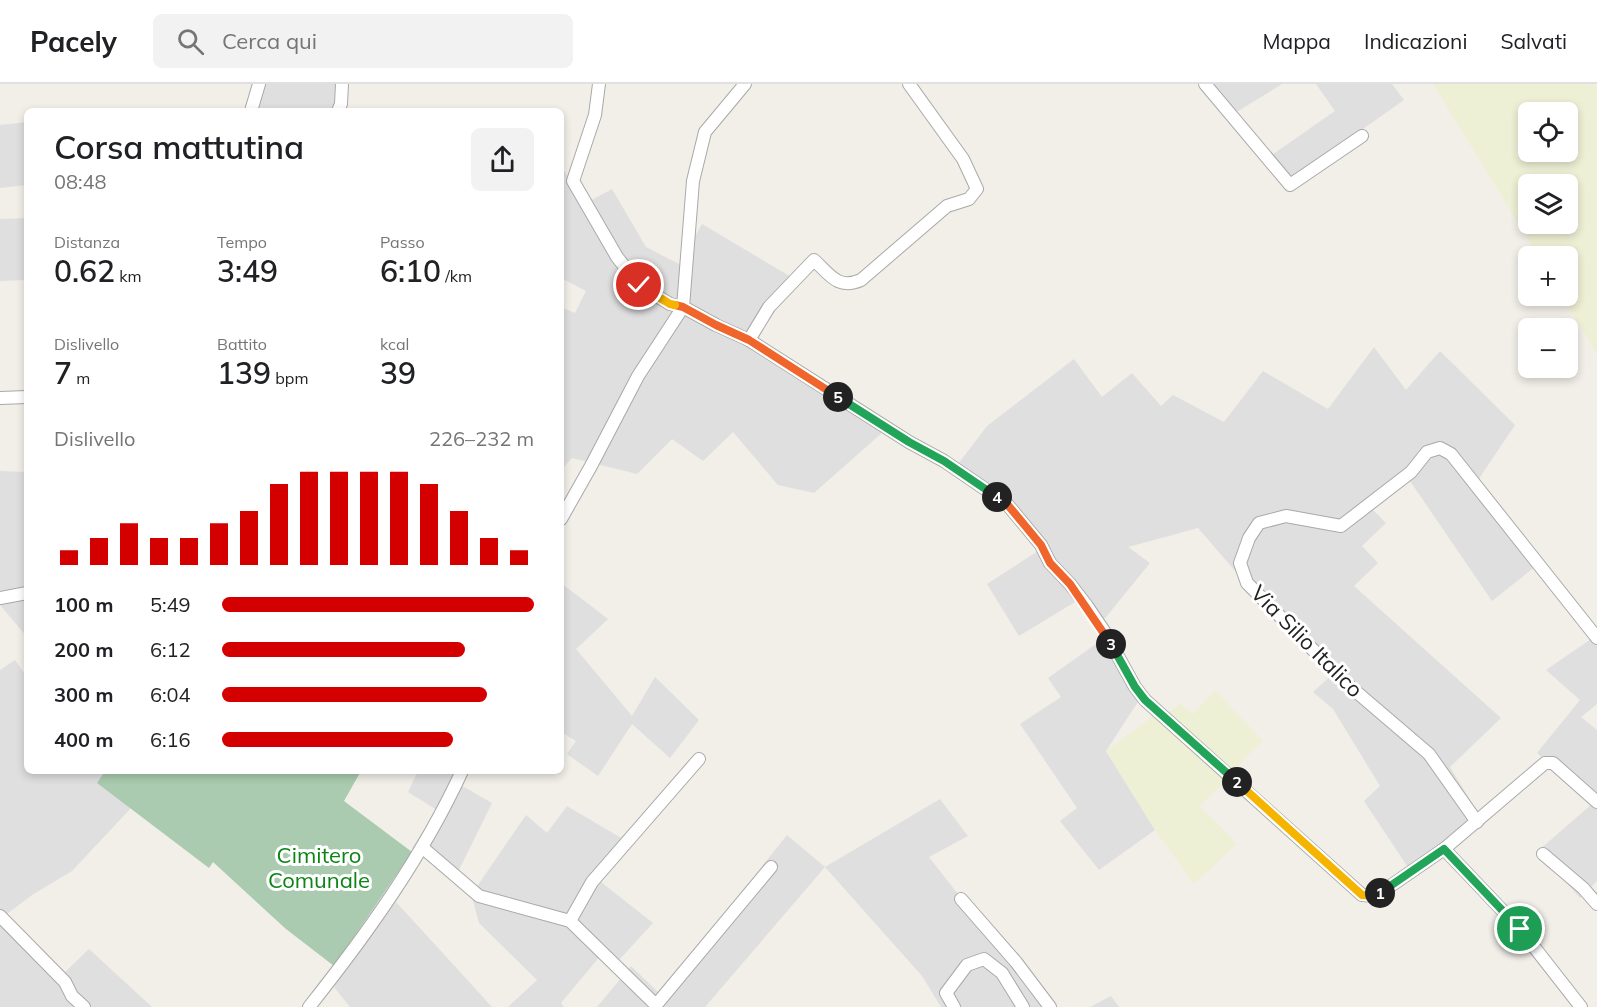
<!DOCTYPE html>
<html lang="it">
<head>
<meta charset="utf-8">
<style>
  :root { --surface:#fff; --page:#f2f2f2; --text:#202124; --muted:#757577; --line:#e0e0e0; --accent:#d40000 }
  body { margin:0; font-family:Mulish,sans-serif; background:var(--page); color:var(--text); height:100vh; display:flex; flex-direction:column; font-size:22px; white-space:nowrap }
  * { box-sizing:border-box; margin:0 }
  p { font-size:20px; color:var(--muted) }
  .icon { flex:none; width:33px; height:33px; fill:none; stroke:currentColor; stroke-width:2; stroke-linecap:round; stroke-linejoin:round }
  .map { position:relative; flex:1; overflow:hidden }
  .panel { position:absolute; left:24px; top:24px; width:540px; height:666px; display:flex; flex-direction:column; background:var(--surface); border-radius:9px; box-shadow:0 3px 9px #0003 }
  .panel>* { flex:none }
  .controls { position:absolute; left:1518px; top:18px; display:grid; gap:12px }
  .controls a { display:grid; place-items:center; width:60px; height:60px; border-radius:9px; background:var(--surface); box-shadow:0 3px 9px #0003; font-size:30px }
  .pin { position:absolute; display:grid; place-items:center; width:51px; height:51px; color:#fff; margin:-26px; border:3px solid #fff; border-radius:50%; box-shadow:0 2px 6px #0007 }
  .km { position:absolute; width:30px; height:30px; margin:-15px; border-radius:50%; background:#222; color:#fff; font-size:16px; line-height:30px; text-align:center }
  .round { display:grid; place-items:center; flex:none; width:63px; height:63px; border-radius:9px; background:var(--page) }
  .head { display:flex; align-items:center; justify-content:space-between; height:102px; padding:0 30px }
  h1 { font-size:33px; font-weight:600; line-height:45px }
  .stats { display:grid; grid-template-columns:repeat(3,1fr); gap:9px; height:102px; padding:6px 30px }
  .stats div { display:grid; align-content:center }
  .stats b { font-size:30px; font-weight:600 }
  .stats small { font-size:16px; font-weight:400 }
  .stats p { font-size:16px }
  .chart { height:168px; padding:12px 30px }
  .chart p { display:flex; justify-content:space-between }
  .chart svg { width:100%; height:108px; margin-top:6px; stroke:var(--accent); stroke-width:6 }
  ul { padding:0 30px; list-style:none; font-size:20px }
  li { display:grid; grid-template-columns:96px 72px 1fr; align-items:center; height:45px }
  li i { height:15px; border-radius:8px; background:var(--accent) }
  header { display:flex; align-items:center; gap:36px; box-sizing:border-box; height:84px; padding:0 30px; background:var(--surface); border-bottom:2px solid var(--line) }
  header strong { font-size:28px }
  nav { display:flex; gap:33px; margin-inline-start:auto; font-size:21px }
  .search { width:420px; height:54px; background:var(--page); display:flex; align-items:center; gap:15px; box-sizing:border-box; padding:0 21px; border-radius:9px; color:var(--muted); font-size:22px }
  .map>svg:first-child { display:block }
</style>
</head>
<body>
<header>
<strong>Pacely</strong>
<div class="search"><svg class="icon" aria-label="search" viewBox="0 0 24 24"><circle cx="10" cy="10" r="6"/><path d="M15 15l6 6"/></svg>Cerca qui</div>
<nav><a>Mappa</a><a>Indicazioni</a><a>Salvati</a></nav>
</header>
<div class="map">
<svg width="1597" height="923" viewBox="0 0 1597 923">
  <rect width="100%" height="100%" fill="#f2efe9"/>
  <g fill="#e0dfdf">
    <path d="M253 0H346L334 27H244Z"/>
    <path d="M1199 0H1282L1227 34Z"/>
    <path d="M1316 0H1392L1404 16 1282 102 1263 77 1335 27Z"/>
    <path d="M27 38V101L0 104V41Z"/>
    <path d="M561 81 584 120 612 105 646 163 679 180 702 140 798 197 755 253 892 340 814 409 778 401 733 348 703 377 672 355 637 390 572 374 561 386V223L575 229 586 207 561 194Z"/>
    <path d="M27 134V196L0 197V135Z"/>
    <path d="M1374 263 1406 306 1440 267 1515 341 1478 396 1541 478 1492 517 1410 397 1373 426 1386 439 1362 462 1378 479 1354 502 1501 634 1450 683 1485 740 1413 791 1364 717 1380 702 1333 625 1313 608 1335 588 1242 495 1198 444 1128 463 1150 479 1102 538 1145 607 1106 667 1155 746 1099 786 1060 737 1077 724 1020 640 1061 613 1048 594 1103 555 1075 518 1019 552 987 500 1038 467 1003 423 952 388 987 342 1074 275 1102 313 1132 289 1161 322 1173 311 1224 338 1263 287 1328 325Z"/>
    <path d="M0 387 27 388V553L0 521Z"/>
    <path d="M561 499 608 535 576 565 632 632 655 593 699 636 670 674 632 640 598 692 567 670 576 657 561 648Z"/>
    <path d="M1597 551V620L1581 633 1597 646V797L1580 814 1538 767 1592 720 1537 669 1580 616 1546 586Z"/>
    <path d="M15 576 27 593V687H105L98 699 131 724 72 787 32 811 4 832 59 894 89 865 152 923H0V586Z"/>
    <path d="M418 687H465L459 700 492 719 458 788 476 804 526 731 547 749 567 722 633 761 601 798 653 839 619 876 606 865 561 919 564 923H508L537 896 479 839 472 813 412 764 437 726 408 708Z"/>
    <path d="M940 715 968 752 929 773 1046 923H941L922 892 825 783 705 923H597L631 882 660 910 787 751 825 783Z"/>
    <path d="M396 818 492 923H350L334 903Z"/>
    <path d="M1111 912 1119 923H1090Z"/>
  </g>
  <g fill="#eef0d5" fill-rule="evenodd">
    <path d="M1433 0H1594L1597 4V270L1562 212H1568V172H1538ZM1528 28H1568V68H1528ZM1528 100H1568V140H1528Z"/>
    <path d="M1215 606 1263 657 1233 687 1168 629 1180 619 1193 630Z"/>
    <path d="M1157 629 1229 693 1200 722 1237 760 1194 800 1155 746 1106 667Z"/>
  </g>
  <path fill="#aacbaf" d="M105 687H361L344 717 412 768 334 882 286 845 213 778 209 784 97 699Z"/>
  <g fill="none" stroke-linecap="round" stroke-linejoin="round">
    <defs>
      <g id="minor">
        <path d="M599 0 595 31 573 97 617 173 639 201 670 220 683 223 716 241 749 256 909 358 944 377 1007 420 1041 461 1050 479 1070 500 1087 522 1104 547 1135 603 1145 616 1362 811 1376 812 1444 765 1545 679H1553L1597 718"/>
        <path d="M1205 0 1290 101 1362 52"/>
        <path d="M251 27 259 0"/>
        <path d="M338 27 341 20 342 0"/>
        <path d="M749 256 769 223 814 176C830 191 838 206 861 196L947 122 969 115 977 105 963 75 909 0"/>
        <path d="M0 314 27 313"/>
        <path d="M561 435 591 382 638 292 683 223 693 97 705 48 745 0"/>
        <path d="M0 514 27 509"/>
        <path d="M1477 738 1429 670 1346 599 1247 499 1240 479 1249 454 1259 439 1286 432 1341 442 1411 388 1427 368 1440 364 1451 370 1597 554"/>
        <path d="M423 764 479 812 570 837 656 921 771 783"/>
        <path d="M1444 765 1520 845 1581 923"/>
        <path d="M1543 770 1583 804 1597 820"/>
        <path d="M961 815 1016 878 1050 923"/>
        <path d="M0 832 65 898 72 912 84 923"/>
        <path d="M570 837 592 798 699 675"/>
        <path d="M309 923C367 850 423 772 462 687"/>
        <path d="M954 923 946 909 967 881 984 875 1002 889 1023 923"/>
      </g>
    </defs>
    <use href="#minor" stroke="#a9a9a9" stroke-width="14"/>
    <use href="#minor" stroke="#fff" stroke-width="12"/>
  </g>
  <g fill="none" stroke-linecap="round" stroke-linejoin="round">
    <defs>
      <path id="split-1" d="M1380 809 1444 765 1520 845"/>
      <path id="split-2" d="M1237 698 1362 811 1376 812 1380 809"/>
      <path id="split-3" d="M1111 560 1135 603 1145 616 1237 698"/>
      <path id="split-4" d="M997 413 1007 420 1041 461 1050 479 1070 500 1111 560"/>
      <path id="split-5" d="M838 313 909 358 944 377 997 413"/>
      <path id="split-6" d="M675 221 683 223 716 241 749 256 838 313"/>
      <path id="split-7" d="M639 201 670 220 675 221"/>
    </defs>
    <use href="#split-1" stroke="#fff" stroke-width="12"/>
    <use href="#split-2" stroke="#fff" stroke-width="12"/>
    <use href="#split-3" stroke="#fff" stroke-width="12"/>
    <use href="#split-4" stroke="#fff" stroke-width="12"/>
    <use href="#split-5" stroke="#fff" stroke-width="12"/>
    <use href="#split-6" stroke="#fff" stroke-width="12"/>
    <use href="#split-7" stroke="#fff" stroke-width="12"/>
    <use href="#split-1" stroke="#22a559" stroke-width="8"/>
    <use href="#split-2" stroke="#f5b400" stroke-width="8"/>
    <use href="#split-3" stroke="#22a559" stroke-width="8"/>
    <use href="#split-4" stroke="#f0652b" stroke-width="8"/>
    <use href="#split-5" stroke="#22a559" stroke-width="8"/>
    <use href="#split-6" stroke="#f0652b" stroke-width="8"/>
    <use href="#split-7" stroke="#f5b400" stroke-width="8"/>
  </g>
  <g text-anchor="middle" dominant-baseline="central" stroke-width="6" stroke-linejoin="round" paint-order="stroke">
    <g font-size="22" fill="#222" stroke="#fff">
      <text transform="translate(1307 557) rotate(45)">Via Silio Italico</text>
    </g>
    <g font-size="22" fill="#0c8416" stroke="#fff">
      <text x="319" y="771">Cimitero<tspan x="319" dy="25">Comunale</tspan></text>
    </g>
  </g>
</svg>
<div class="controls">
<a><svg class="icon" aria-label="locate" viewBox="0 0 24 24"><circle cx="12" cy="12" r="6"/><path d="M12 2v4M12 18v4M2 12h4M18 12h4"/></svg></a>
<a><svg class="icon" aria-label="layers" viewBox="0 0 24 24"><path d="M12 4l9 5-9 5-9-5zM3 14l9 5 9-5"/></svg></a>
<a>+</a>
<a>−</a>
</div>
<div class="pin" style="left:1520px;top:845px;background:#1e9e55"><svg class="icon" aria-label="arrive" viewBox="0 0 24 24"><path d="M6 21V4h12l-3 4 3 4H6"/></svg></div>
<div class="pin" style="left:639px;top:201px;background:#d93025"><svg class="icon" aria-label="check" viewBox="0 0 24 24"><path d="M5 12l5 5 9-10"/></svg></div>
<b class="km" style="left:1380px;top:809px">1</b>
<b class="km" style="left:1237px;top:698px">2</b>
<b class="km" style="left:1111px;top:560px">3</b>
<b class="km" style="left:997px;top:413px">4</b>
<b class="km" style="left:838px;top:313px">5</b>
<section class="panel">
<div class="head"><div><h1>Corsa mattutina</h1><p>08:48</p></div><a class="round"><svg class="icon" aria-label="share" viewBox="0 0 24 24"><path d="M12 15V3M7 8l5-5 5 5M5 13v7h14v-7"/></svg></a></div>
<div class="stats">
<div><p>Distanza</p><b>0.62<small> km</small></b></div>
<div><p>Tempo</p><b>3:49</b></div>
<div><p>Passo</p><b>6:10<small> /km</small></b></div>
</div>
<div class="stats">
<div><p>Dislivello</p><b>7<small> m</small></b></div>
<div><p>Battito</p><b>139<small> bpm</small></b></div>
<div><p>kcal</p><b>39</b></div>
</div>
<div class="chart"><p><span>Dislivello</span>226–232 m</p>
<svg viewBox="0 0 160 44" preserveAspectRatio="none"><path d="M5 44V38M15 44V33M25 44V27M35 44V33M45 44V33M55 44V27M65 44V22M75 44V11M85 44V6M95 44V6M105 44V6M115 44V6M125 44V11M135 44V22M145 44V33M155 44V38"/></svg>
</div>
<ul>
<li><b>100 m</b>5:49<i style="width:100%"></i></li>
<li><b>200 m</b>6:12<i style="width:78%"></i></li>
<li><b>300 m</b>6:04<i style="width:85%"></i></li>
<li><b>400 m</b>6:16<i style="width:74%"></i></li>
</ul>
</section>
</div>
</body>
</html>
